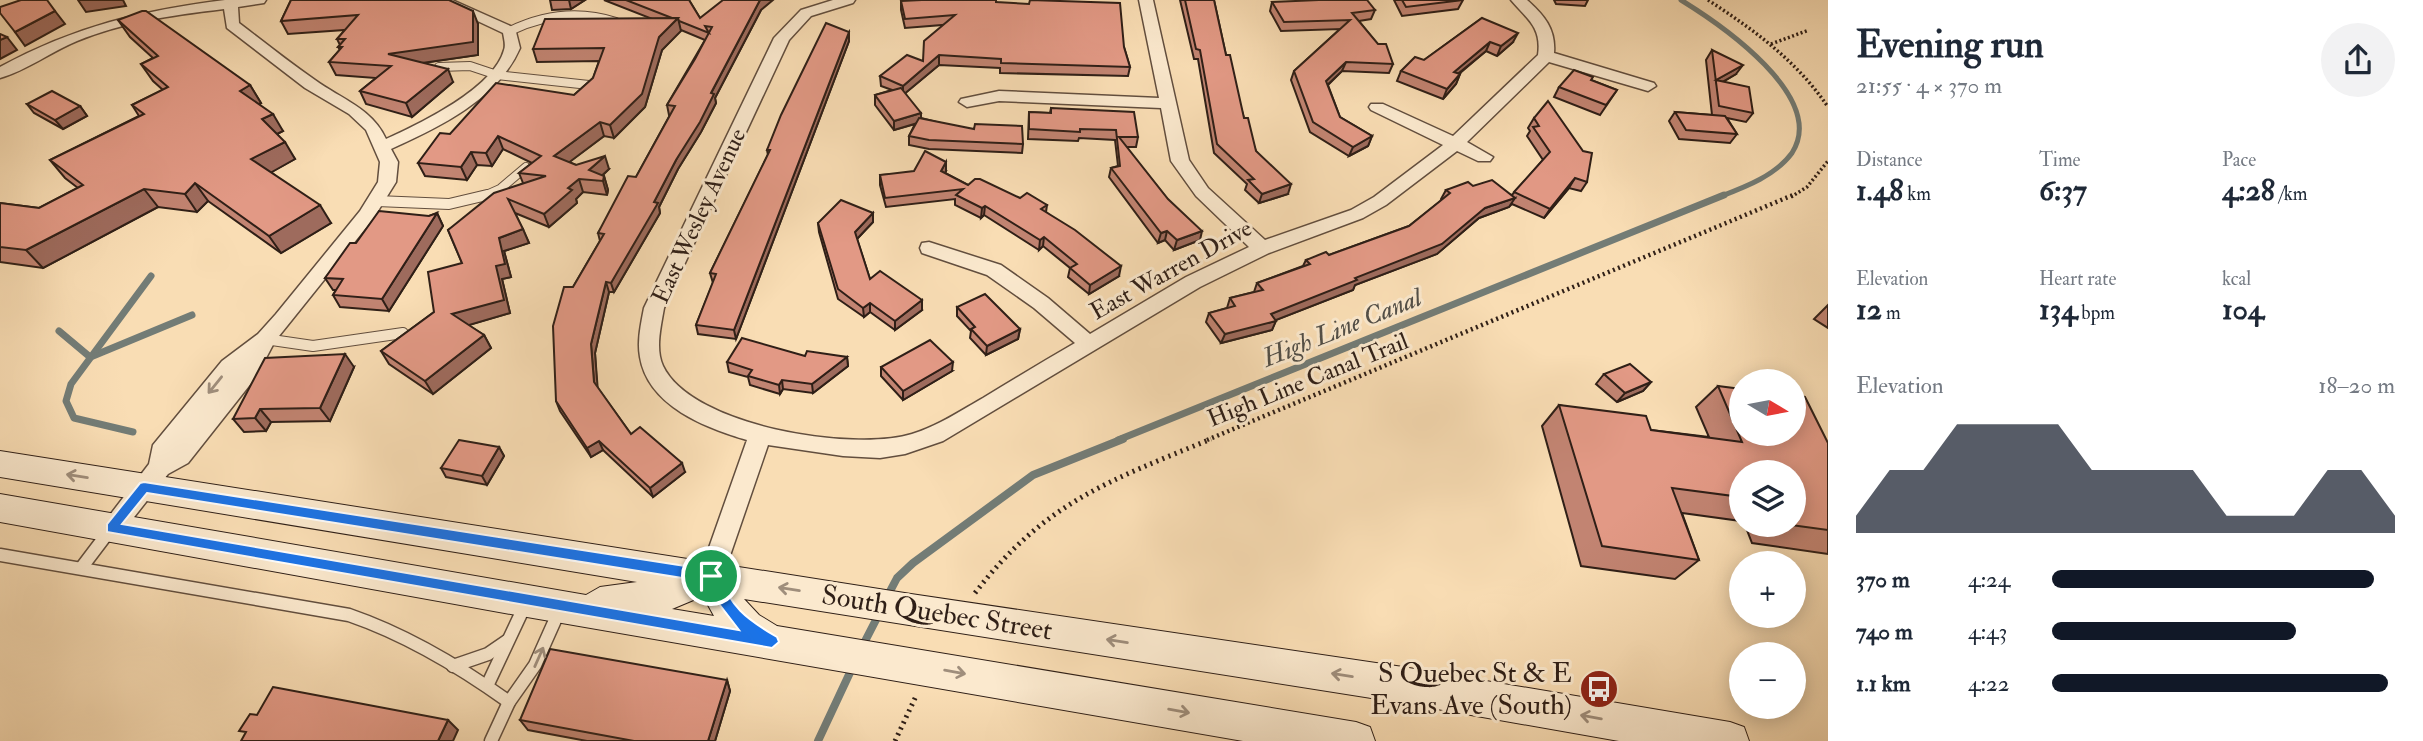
<!DOCTYPE html>
<html lang="en">
<head>
<meta charset="utf-8">
<style>
  :root { --surface:#fff; --page:#f2f2f3; --text:#1f2937; --muted:#747a83; --accent:#111827 }
  body { margin:0; font-family:"IM FELL Double Pica",serif; background:var(--page); color:var(--text); height:100vh; display:flex; flex-direction:column; font-size:26px; white-space:nowrap }
  * { box-sizing:border-box; margin:0 }
  p { font-size:23px; color:var(--muted) }
  .icon { flex:none; width:38px; height:38px; fill:none; stroke:currentColor; stroke-width:2; stroke-linecap:round; stroke-linejoin:round }
  .map { position:relative; flex:1; overflow:hidden }
  .details { display:flex; flex-direction:column; background:var(--surface); width:595px }
  .details>* { flex:none }
  .needle { width:46px; rotate:100deg }
  .tools { position:absolute; left:1729px; top:369px; display:grid; gap:14px }
  .tools a { display:grid; place-items:center; width:77px; height:77px; border-radius:50%; background:var(--surface); box-shadow:0 4px 18px #0003; font-size:35px }
  .pin { position:absolute; display:grid; place-items:center; width:60px; height:60px; color:#fff; margin:-30px; border:4px solid #fff; border-radius:50%; box-shadow:0 2px 7px #0007 }
  .round { display:grid; place-items:center; flex:none; width:74px; height:74px; border-radius:37px; background:var(--page) }
  .headline { display:flex; align-items:center; justify-content:space-between; height:119px; padding:0 28px }
  h1 { font-size:38px; font-weight:700; line-height:52px }
  .figures { display:grid; grid-template-columns:repeat(3,1fr); gap:10px; height:119px; padding:7px 28px }
  .figures div { display:grid; align-content:center }
  .figures b { font-size:30px; font-weight:700 }
  .figures small { font-size:19px; font-weight:400 }
  .figures p { font-size:19px }
  .chart { height:196px; padding:14px 28px }
  .chart p { display:flex; justify-content:space-between }
  .chart svg { width:100%; height:126px; margin-top:7px; fill:var(--accent); opacity:.7 }
  ul { padding:0 28px; list-style:none; font-size:23px }
  li { display:grid; grid-template-columns:112px 84px 1fr; align-items:center; height:52px }
  li i { height:18px; border-radius:9px; background:var(--accent) }
  main { display:flex; flex:1; min-height:0 }
  .map>svg:first-child { display:block }
</style>
</head>
<body>
<main>
<div class="map">
<svg width="1828" height="741" viewBox="0 0 1828 741">
  <rect width="100%" height="100%" fill="#f9ddb4"/>
  <filter id="stains"><feTurbulence type="fractalNoise" baseFrequency=".00286" numOctaves="4"/><feColorMatrix values="0 0 0 0 .2 0 0 0 0 .09 0 0 0 0 .02 0 0 0 .5 -.17"/></filter>
  <radialGradient id="worn" r=".72"><stop offset=".6" stop-color="#630" stop-opacity="0"/><stop offset="1" stop-color="#630" stop-opacity=".3"/></radialGradient>
  <g fill="none" stroke-linecap="round" stroke-linejoin="round">
    <path stroke="#737c76" stroke-width="5" d="M1681 0C1720 24 1828 97 1792 153 1775 176 1745 187 1719 197"/>
    <g stroke="#737c76" stroke-width="7">
      <path d="M59 331 90 357"/>
      <path d="M93 356 192 315"/>
      <path d="M133 432 74 418 66 401 71 384 151 276"/>
      <path d="M1118 440 1724 195"/>
    </g>
    <g stroke="#737c76" stroke-width="8">
      <path d="M887 597 897 578 913 563 1033 475 1123 439"/>
      <path d="M862 647 879 614"/>
      <path d="M818 741 854 664"/>
    </g>
    <defs>
      <g id="service-far2">
        <path d="M510 31C545 14 579 10 616 22"/>
        <path d="M439 67 470 66 497 75 589 85"/>
        <path d="M482 197 500 189 526 167"/>
      </g>
      <g id="service-far1">
        <path d="M377 201 449 204 487 195"/>
        <path d="M265 339 313 346 403 333"/>
      </g>
      <g id="service">
        <path d="M0 555 349 615C407 635 459 666 509 702"/>
        <path d="M82 567 110 530"/>
        <path d="M453 666 488 654 507 641"/>
        <path d="M487 686 526 603"/>
        <path d="M491 741 509 702 535 665 560 609"/>
      </g>
      <g id="minor">
        <path d="M225 0H266L264 3 238 7 239 23C264 42 289 62 315 80 341 99 372 108 386 139 420 124 494 88 504 50 506 45 504 39 503 33L433 0H452L515 28 520 48C498 99 440 127 391 149L398 162 396 182 373 219 275 341 256 377 188 463 168 474 120 535 112 538 104 535 100 528 149 464 153 445 222 361 258 334 276 314 360 211 378 182 380 162 366 130 349 114 305 88 227 28 224 9C174 15 124 22 77 41 52 51 26 71 0 78V67C76 26 140 11 225 0Z"/>
        <path d="M833 0H855L853 3 811 16 789 40 664 308C661 326 655 349 663 366 692 427 855 452 912 434 938 426 960 411 983 398 1014 379 1044 361 1075 343L1034 308 987 275 922 253 920 248 922 243 929 242 1001 265 1048 298 1090 334 1186 277 1249 247 1196 196 1171 161 1161 108 999 101 967 107 959 102 961 99 999 91 1159 98 1139 0H1153L1189 160 1208 188 1265 240 1351 210 1374 197 1443 145 1371 110 1369 107 1371 104H1383L1453 136 1538 55C1542 27 1527 19 1511 0H1527C1544 15 1556 29 1554 53L1654 83 1656 86 1648 91 1549 62 1467 142 1493 157 1490 161H1478L1457 151 1386 205 1363 218 1269 253 1200 287 943 441 905 454 880 458 843 456 768 445 723 576 720 584 711 587 702 584 699 576 747 440C706 428 648 406 640 357 637 341 641 324 644 308L774 38 801 10Z"/>
      </g>
      <path id="secondary" d="M0 451 911 594 1403 667 1730 722 1744 727 1749 741H1619L1403 703 744 599 759 615 777 626 1356 722 1370 727 1375 741H1243L527 617 0 522V494L586 595 600 587 637 582 0 477ZM703 596 714 616 672 609Z"/>
    </defs>
    <use href="#service-far2" stroke="#624e3e" stroke-width="10"/>
    <use href="#service-far1" stroke="#624e3e" stroke-width="12"/>
    <use href="#service" stroke="#624e3e" stroke-width="15"/>
    <use href="#minor" stroke="#624e3e" stroke-width="3"/>
    <use href="#secondary" stroke="#2f1f17" stroke-width="2"/>
    <g stroke="#2f1f17" stroke-width="3.5" stroke-dasharray="2 2.5" stroke-linecap="butt">
      <path d="M1708 0C1754 30 1797 61 1828 107"/>
      <path d="M1771 44 1809 30"/>
      <path d="M1791 197 1807 187 1828 161"/>
    </g>
    <path stroke="#2f1f17" stroke-width="4.5" stroke-dasharray="2 3.5" stroke-linecap="butt" d="M1207 440 1793 195"/>
    <g stroke="#2f1f17" stroke-width="5" stroke-dasharray="2 4.5" stroke-linecap="butt">
      <path d="M975 593C1045 502 1109 481 1211 439"/>
      <path d="M895 741 917 694"/>
    </g>
    <use href="#service-far2" stroke="#fbe9ce" stroke-width="8"/>
    <use href="#service-far1" stroke="#fbe9ce" stroke-width="10"/>
    <use href="#service" stroke="#fbe9ce" stroke-width="12"/>
    <use href="#minor" fill="#fbe9ce" fill-rule="evenodd"/>
    <use href="#secondary" fill="#fbe9ce" fill-rule="evenodd"/>
  </g>
  <g fill="#c28472" stroke="#2f1f17" stroke-width="2">
    <path d="M291 0 478 24V55L423 63 453 82 412 117 366 104 360 91 376 78 336 75 329 62 340 50 338 47 340 45 337 39 345 30 288 34 281 21Z"/>
    <path d="M550 0H585L571 9 552 10Z"/>
    <path d="M604 0H689L700 18 761 10 715 98 716 103 701 132 678 169 659 207 660 213 614 292H609L595 353 597 387 631 434 685 472 653 497 603 450 591 457 560 411 556 401 573 287 600 241 598 233 636 177 670 115H669L667 105 705 40 681 30 662 50 645 107 614 138 604 136 569 162 576 165 609 169 602 176H604L608 190 607 195 583 192 576 199 577 203 549 227 515 213 529 243 504 251 511 277 502 279 510 313 468 325 484 335 491 348 433 394 389 364 381 351 434 312 462 263 448 230 523 183 519 173 532 163 503 149 492 166 477 165 467 180 425 176 418 163 450 134 574 95 593 78 599 61 537 62 533 49 650 18Z"/>
    <path d="M1180 0H1214L1226 55 1244 118 1256 151 1288 194 1259 203 1245 190 1247 184 1214 153 1198 59H1194Z"/>
    <path d="M1394 0H1463L1458 9 1402 16Z"/>
    <path d="M1554 0H1588L1585 6 1556 4Z"/>
    <path d="M901 1 996 2 1124 47 1130 67 1128 76 1000 73V68L939 65 905 93 921 118 1023 144 1022 153 929 149 909 145V136L915 124 894 130 875 105V95L892 90 881 86 880 76 923 61 943 25 905 28 901 10Z"/>
    <path d="M1272 2 1375 10 1371 19 1359 21 1393 64 1389 73 1342 71 1328 85 1340 117 1372 136 1368 146 1349 156 1310 132 1291 80 1294 71 1340 29 1281 31 1270 11Z"/>
    <path d="M1482 18 1513 42 1497 56 1486 51 1459 74H1460L1456 84 1443 99 1397 81 1401 71 1424 60Z"/>
    <path d="M118 20 250 85 261 103 259 104 283 131 277 134 295 159 271 172 331 223 281 253 208 201 197 212 158 207 43 268 0 262V203L39 208 78 188 65 178 50 160 139 116 132 105 163 90 153 81 141 64 153 58 130 37Z"/>
    <path d="M849 32V41L736 339 698 334 696 325 713 283 710 273 768 155 767 150Z"/>
    <path d="M1712 50 1736 74 1723 82 1753 113 1746 122 1727 118 1737 134 1730 143 1679 139 1669 121 1675 112 1712 115 1706 60Z"/>
    <path d="M1591 80 1617 90 1600 115 1554 97 1559 87Z"/>
    <path d="M27 104 80 106 87 116 63 129 34 113Z"/>
    <path d="M1051 108 1138 137 1136 147H1126L1200 240 1174 250 1165 240 1158 243 1109 177 1111 168 1118 166 1115 140 1079 138 1078 141 1028 139 1029 112 1050 113Z"/>
    <path d="M1534 118 1587 182 1581 191 1569 188 1544 218 1512 204 1509 207 1479 218 1437 254 1355 285 1353 290 1276 320 1272 330 1221 343 1206 322 1209 313 1227 308 1230 298 1254 292 1257 283 1303 266 1306 260 1329 255 1409 226 1442 200 1441 199 1446 190 1473 186 1512 195 1543 160 1527 136 1530 131 1528 128Z"/>
    <path d="M946 171 945 173 968 185 1047 205 1046 212 1119 276 1089 294 1068 277 1070 268 1043 246 1039 250 984 215 981 218 955 205V199L886 207 880 185V175Z"/>
    <path d="M437 213 443 226 389 311 340 307 333 295 336 290H333L325 278 356 243Z"/>
    <path d="M873 213V222L857 239 870 279 922 310 895 330 870 312 864 317 838 299 819 232 818 223Z"/>
    <path d="M1828 305V328L1814 319Z"/>
    <path d="M957 307 1020 329 1018 339 986 355 970 338 971 331 957 316Z"/>
    <path d="M805 356 847 357 848 366 813 393 783 389 780 394 750 385 748 377 729 372 727 362Z"/>
    <path d="M354 367 330 421 271 422 266 431 244 432 233 419Z"/>
    <path d="M881 367 952 371 903 400 881 376Z"/>
    <path d="M1604 374 1651 382 1643 391 1617 402 1596 384Z"/>
    <path d="M1718 386 1828 443V554L1752 543 1745 525H1794L1741 472V521L1682 513 1699 560 1675 579 1581 566 1542 426 1559 405 1651 430 1709 437 1696 407Z"/>
    <path d="M499 447 504 456 487 485 446 477 441 468Z"/>
    <path d="M727 680 730 691 715 741H587L528 730 520 720Z"/>
  </g>
  <g fill="#9e6b5d" stroke="#2f1f17" stroke-width="2">
    <path d="M78 0H123L126 6 86 12Z"/>
    <path d="M569 0H585L571 9Z"/>
    <path d="M760 0H773L761 10 715 98 716 103 701 132 678 169 659 207 660 213 614 292 611 283 654 202Z"/>
    <path d="M55 11 65 24 25 46 15 32Z"/>
    <path d="M473 11 478 24V55L394 67 388 54Z"/>
    <path d="M678 18 681 31 662 50 645 107 614 138 610 125 659 37Z"/>
    <path d="M849 32V41L736 339 734 330Z"/>
    <path d="M1518 33 1513 42 1497 56 1501 46Z"/>
    <path d="M7 37 17 50 0 59V40Z"/>
    <path d="M1490 42 1486 51 1449 81 1454 72Z"/>
    <path d="M939 55V65L903 95V86Z"/>
    <path d="M1346 62 1342 71 1322 90 1326 81Z"/>
    <path d="M1743 65 1736 74 1717 85 1716 80Z"/>
    <path d="M448 69 453 82 412 117 406 103Z"/>
    <path d="M1460 74 1456 84 1443 99 1447 89Z"/>
    <path d="M250 85 261 103 250 108 240 91Z"/>
    <path d="M80 106 87 116 63 129 55 120Z"/>
    <path d="M921 113V122L894 130V121Z"/>
    <path d="M273 114 283 131 273 136 262 119Z"/>
    <path d="M600 122 604 136 559 170 554 156Z"/>
    <path d="M498 136 503 149 492 166 486 153Z"/>
    <path d="M1372 136 1368 146 1349 156 1353 147Z"/>
    <path d="M285 142 295 159 263 177 251 159Z"/>
    <path d="M471 152 477 165 467 180 461 167Z"/>
    <path d="M605 156 609 169 597 180 589 170Z"/>
    <path d="M946 162V171L941 181V171Z"/>
    <path d="M604 176 608 190 607 195 603 181Z"/>
    <path d="M1575 178 1569 188 1544 218 1550 209Z"/>
    <path d="M579 179 583 192 576 199 577 203 549 227 544 214 568 188Z"/>
    <path d="M195 183 208 201 197 212 185 194Z"/>
    <path d="M1291 184 1288 194 1259 203 1262 194Z"/>
    <path d="M144 189 158 207 43 268 26 250Z"/>
    <path d="M1515 198 1509 207 1479 218 1437 254 1355 285 1353 290 1268 323 1276 321 1272 330 1221 343 1225 334 1271 314 1485 208Z"/>
    <path d="M320 205 331 223 281 253 269 236Z"/>
    <path d="M985 206 984 215 981 218 982 208Z"/>
    <path d="M437 213 443 226 389 311 382 299Z"/>
    <path d="M873 213V222L855 241V232Z"/>
    <path d="M523 229 529 243 504 251 511 277 502 279 510 313 459 328 452 314 496 266 499 238Z"/>
    <path d="M1167 231 1165 240 1158 243 1161 233Z"/>
    <path d="M1202 231 1200 240 1174 250 1177 240Z"/>
    <path d="M1044 237 1043 246 1039 250 1040 240Z"/>
    <path d="M1121 266 1119 276 1089 294 1090 285Z"/>
    <path d="M606 282 609 292 595 353 598 392 594 382 591 344Z"/>
    <path d="M922 300V310L895 330V321Z"/>
    <path d="M870 303V312L864 317 863 308Z"/>
    <path d="M1020 329 1018 339 986 355 987 346Z"/>
    <path d="M484 335 491 348 433 394 425 381Z"/>
    <path d="M345 354 354 367 330 421 320 408Z"/>
    <path d="M847 357 848 366 813 393 812 384Z"/>
    <path d="M953 362 952 371 903 400V391Z"/>
    <path d="M782 380 783 389 780 394 779 385Z"/>
    <path d="M1651 382 1643 391 1617 402 1625 393Z"/>
    <path d="M260 409 271 422 266 431 255 418Z"/>
    <path d="M599 441 603 450 591 457 587 448Z"/>
    <path d="M499 447 504 456 487 485 482 476Z"/>
    <path d="M682 463 685 472 653 497 650 488Z"/>
    <path d="M727 680 730 691 715 741H708Z"/>
    <path d="M448 720 458 730 453 741H438Z"/>
  </g>
  <g fill="#e29985" stroke="#2f1f17" stroke-width="2">
    <path d="M21 0H47L55 11 15 32 0 13V7Z"/>
    <path d="M291 0H449L473 11V42L388 54 448 69 406 103 360 91 391 66 329 62 342 47H338L345 39H337L358 15 281 21Z"/>
    <path d="M626 0H689L700 18 723 0H760L711 93 714 94 700 122 676 160 654 202 658 203 611 283 606 282 591 344 594 382 631 434 640 427 682 463 650 488 599 441 587 448 556 401 553 326 564 287H573L604 234 598 233 628 176 636 177 675 106 667 105 695 59 712 27 705 26 709 33 679 21 678 18H672Z"/>
    <path d="M922 0H996V2L1029 4 1030 0 1120 3 1124 47 1130 67 1001 63V59L939 55 903 86 880 76 907 55 923 61 924 41 955 15 905 19 901 1Z"/>
    <path d="M1185 0H1214L1226 55H1230L1244 118H1248L1256 151 1291 184 1262 194 1248 180 1254 179 1217 144 1200 50 1196 49Z"/>
    <path d="M1319 0H1367L1375 10 1352 13 1378 44H1386L1393 64 1346 62 1326 81 1340 117 1372 136 1353 147 1313 122 1294 71 1350 20 1284 22 1272 2Z"/>
    <path d="M1402 0H1463L1406 7Z"/>
    <path d="M142 11H146L250 85 240 91 273 114 262 119 285 142 251 159 320 205 269 236 195 183 185 194 144 189 26 250 0 247V203L39 208 83 185 50 160 144 114 132 105 168 87 141 64 158 56 118 20Z"/>
    <path d="M678 18 659 37 642 94 610 125 600 122 554 156 576 165 605 156 589 170 604 176 603 181 579 179 568 188 572 190 544 214 508 199 523 229 499 238 505 264 496 266 504 300 452 314 484 335 425 381 381 351 434 312 428 272 462 263 448 230 494 193 546 176 519 173 541 156 498 136 486 153 471 152 461 167 418 163 440 133 450 134 496 83 574 95 593 78 604 48 533 49 545 19Z"/>
    <path d="M1482 18 1518 33 1501 46 1490 42 1454 72 1460 74 1447 89 1401 71 1415 57 1424 60Z"/>
    <path d="M826 23 849 32 734 330 696 325 716 274 710 273 770 150H767L781 115Z"/>
    <path d="M0 34 7 37 0 40Z"/>
    <path d="M1712 50 1743 65 1716 80 1749 87 1753 113 1719 106Z"/>
    <path d="M1574 70 1593 77 1591 80 1617 90 1606 105 1559 87Z"/>
    <path d="M901 88 921 113 894 121 875 95Z"/>
    <path d="M52 91 80 106 55 120 27 104Z"/>
    <path d="M1548 101 1583 151 1592 153 1587 182 1575 178 1550 209 1514 192 1550 152 1533 127 1539 126 1534 118Z"/>
    <path d="M1051 108 1134 112 1138 137H1119L1168 199 1202 231 1177 240 1167 231 1161 233 1111 168 1120 166 1116 130 1080 129V132L1029 129V112L1051 113Z"/>
    <path d="M1675 112 1725 116 1737 134 1686 130Z"/>
    <path d="M919 118 974 129 975 124 1022 126 1023 144 929 140 909 136Z"/>
    <path d="M925 151 946 162 941 171 968 185 975 179H980L1020 198 1027 193 1047 205 1041 209 1075 230 1121 266 1090 285 1070 268 1077 264 1044 237 1040 240 985 206 982 208 956 195 963 189 885 198 880 175 914 171Z"/>
    <path d="M1492 180 1515 198 1485 208 1442 244 1355 278 1357 280 1271 314 1276 321 1225 334 1209 313 1235 306 1230 298 1263 290 1257 283 1310 264 1306 260 1326 252 1329 255 1409 226 1450 193 1446 190 1468 182 1473 186Z"/>
    <path d="M841 200 873 213 855 232 870 279 880 271 922 300 895 321 870 303 863 308 838 289 818 223Z"/>
    <path d="M379 211 429 216 437 213 382 299 333 295 343 279 325 278 350 243H356Z"/>
    <path d="M985 294 1020 329 987 346 971 329 975 327 957 307Z"/>
    <path d="M742 338 805 356 807 351 847 357 812 384 782 380 779 385 748 376 752 370 727 362Z"/>
    <path d="M930 340 953 362 903 391 881 367Z"/>
    <path d="M345 354 320 408 260 409 255 418 233 419 265 358Z"/>
    <path d="M1630 364 1651 382 1625 393 1604 374Z"/>
    <path d="M1718 386 1741 389V434H1794V395L1805 397 1828 443V530L1791 525H1794V472H1741V497L1672 488 1699 560 1602 546 1559 405 1646 416 1651 430 1742 442Z"/>
    <path d="M459 440 499 447 482 476 441 468Z"/>
    <path d="M550 649 727 680 708 741H634L520 720Z"/>
    <path d="M273 687 448 720 438 741H241L246 732 239 731 250 714 257 715Z"/>
  </g>
  <defs><path id="oneway-shaft" d="M-6 0H5M1.5-3L5.5 0L1.5 3" fill="none" stroke-width="1.6" stroke-linecap="round" stroke-linejoin="round" transform="scale(1.75)"/></defs>
  <g stroke="#9f8e7c">
    <use href="#oneway-shaft" transform="translate(215 385) rotate(129)"/>
    <use href="#oneway-shaft" transform="translate(77 476) rotate(-171)"/>
    <use href="#oneway-shaft" transform="translate(789 589) rotate(-171)"/>
    <use href="#oneway-shaft" transform="translate(1117 641) rotate(-171)"/>
    <use href="#oneway-shaft" transform="translate(539 657) rotate(-66)"/>
    <use href="#oneway-shaft" transform="translate(955 672) rotate(10)"/>
    <use href="#oneway-shaft" transform="translate(1342 675) rotate(-171)"/>
    <use href="#oneway-shaft" transform="translate(1179 711) rotate(10)"/>
    <use href="#oneway-shaft" transform="translate(1591 717) rotate(-170)"/>
  </g>
  <path fill="#1a73e8" stroke="#fff" stroke-width="2" fill-rule="evenodd" d="M144 482 711 570 716 572C733 608 743 617 777 637L779 642 772 648 107 532V524L140 483ZM147 493 707 582 716 600 739 630 122 524Z"/>
  <defs>
    <symbol id="bus-disc" viewBox="-11 -11 22 22"><circle r="9.5" fill="#8f2418" stroke="#fbe9ce"/><path d="M-5-6H5V4H4V6H2V4H-2V6H-4V4H-5ZM-3.5-4V0h7V-4ZM-3.5 1.2v1.5H-2V1.2ZM2 1.2v1.5H3.5V1.2Z" fill="#fff"/></symbol>
  </defs>
  <g fill-rule="evenodd">
    <use href="#bus-disc" x="1577" y="667" width="44" height="44"/>
  </g>
  <g text-anchor="middle" dominant-baseline="central" stroke-width="6" stroke-linejoin="round" paint-order="stroke">
    <g font-size="24" fill="#2f1f17" stroke="#fbe9ce">
      <text transform="translate(699 216) rotate(-65)">East Wesley Avenue</text>
      <text transform="translate(1171 270) rotate(-29)">East Warren Drive</text>
      <text transform="translate(1308 380) rotate(-22)">High Line Canal Trail</text>
    </g>
    <g font-size="26" font-style="italic" fill="#514e47" stroke="#fbe9ce">
      <text transform="translate(1342 328) rotate(-22)">High Line Canal</text>
    </g>
    <g font-size="28" fill="#2f1f17" stroke="#fbe9ce">
      <text transform="translate(937 613) rotate(9)">South Quebec Street</text>
    </g>
    <g font-size="28" fill="#2f1f17" stroke="#fbe9ce" text-anchor="end">
      <text x="1572" y="673">S Quebec St &amp; E<tspan x="1572" dy="32">Evans Ave (South)</tspan></text>
    </g>
  </g>
  <rect width="100%" height="100%" filter="url(#stains)"/>
  <rect width="100%" height="100%" fill="url(#worn)"/>
</svg>
<div class="tools">
<a><svg class="needle" viewBox="-14 -14 28 28"><path d="M0-13l5 13h-10z" fill="#e53935"/><path d="M0 13l5-13h-10z" fill="#747a83"/></svg></a>
<a><svg class="icon" aria-label="layers" viewBox="0 0 24 24"><path d="M12 4l9 5-9 5-9-5zM3 14l9 5 9-5"/></svg></a>
<a>+</a>
<a>−</a>
</div>
<div class="pin" style="left:711px;top:576px;background:#1e9e55"><svg class="icon" aria-label="arrive" viewBox="0 0 24 24"><path d="M6 21V4h12l-3 4 3 4H6"/></svg></div>
</div>
<section class="details">
<div class="headline"><div><h1>Evening run</h1><p>21:55 · 4 × 370 m</p></div><a class="round"><svg class="icon" aria-label="share" viewBox="0 0 24 24"><path d="M12 15V3M7 8l5-5 5 5M5 13v7h14v-7"/></svg></a></div>
<div class="figures">
<div><p>Distance</p><b>1.48<small> km</small></b></div>
<div><p>Time</p><b>6:37</b></div>
<div><p>Pace</p><b>4:28<small> /km</small></b></div>
</div>
<div class="figures">
<div><p>Elevation</p><b>12<small> m</small></b></div>
<div><p>Heart rate</p><b>134<small> bpm</small></b></div>
<div><p>kcal</p><b>104</b></div>
</div>
<div class="chart"><p><span>Elevation</span>18–20 m</p>
<svg viewBox="0 0 160 44" preserveAspectRatio="none"><path d="M0 44V38L10 22L20 22L30 6L40 6L50 6L60 6L70 22L80 22L90 22L100 22L110 38L120 38L130 38L140 22L150 22L160 38V44z"/></svg>
</div>
<ul>
<li><b>370 m</b>4:24<i style="width:94%"></i></li>
<li><b>740 m</b>4:43<i style="width:71%"></i></li>
<li><b>1.1 km</b>4:22<i style="width:98%"></i></li>
</ul>
</section>
</main>
</body>
</html>
